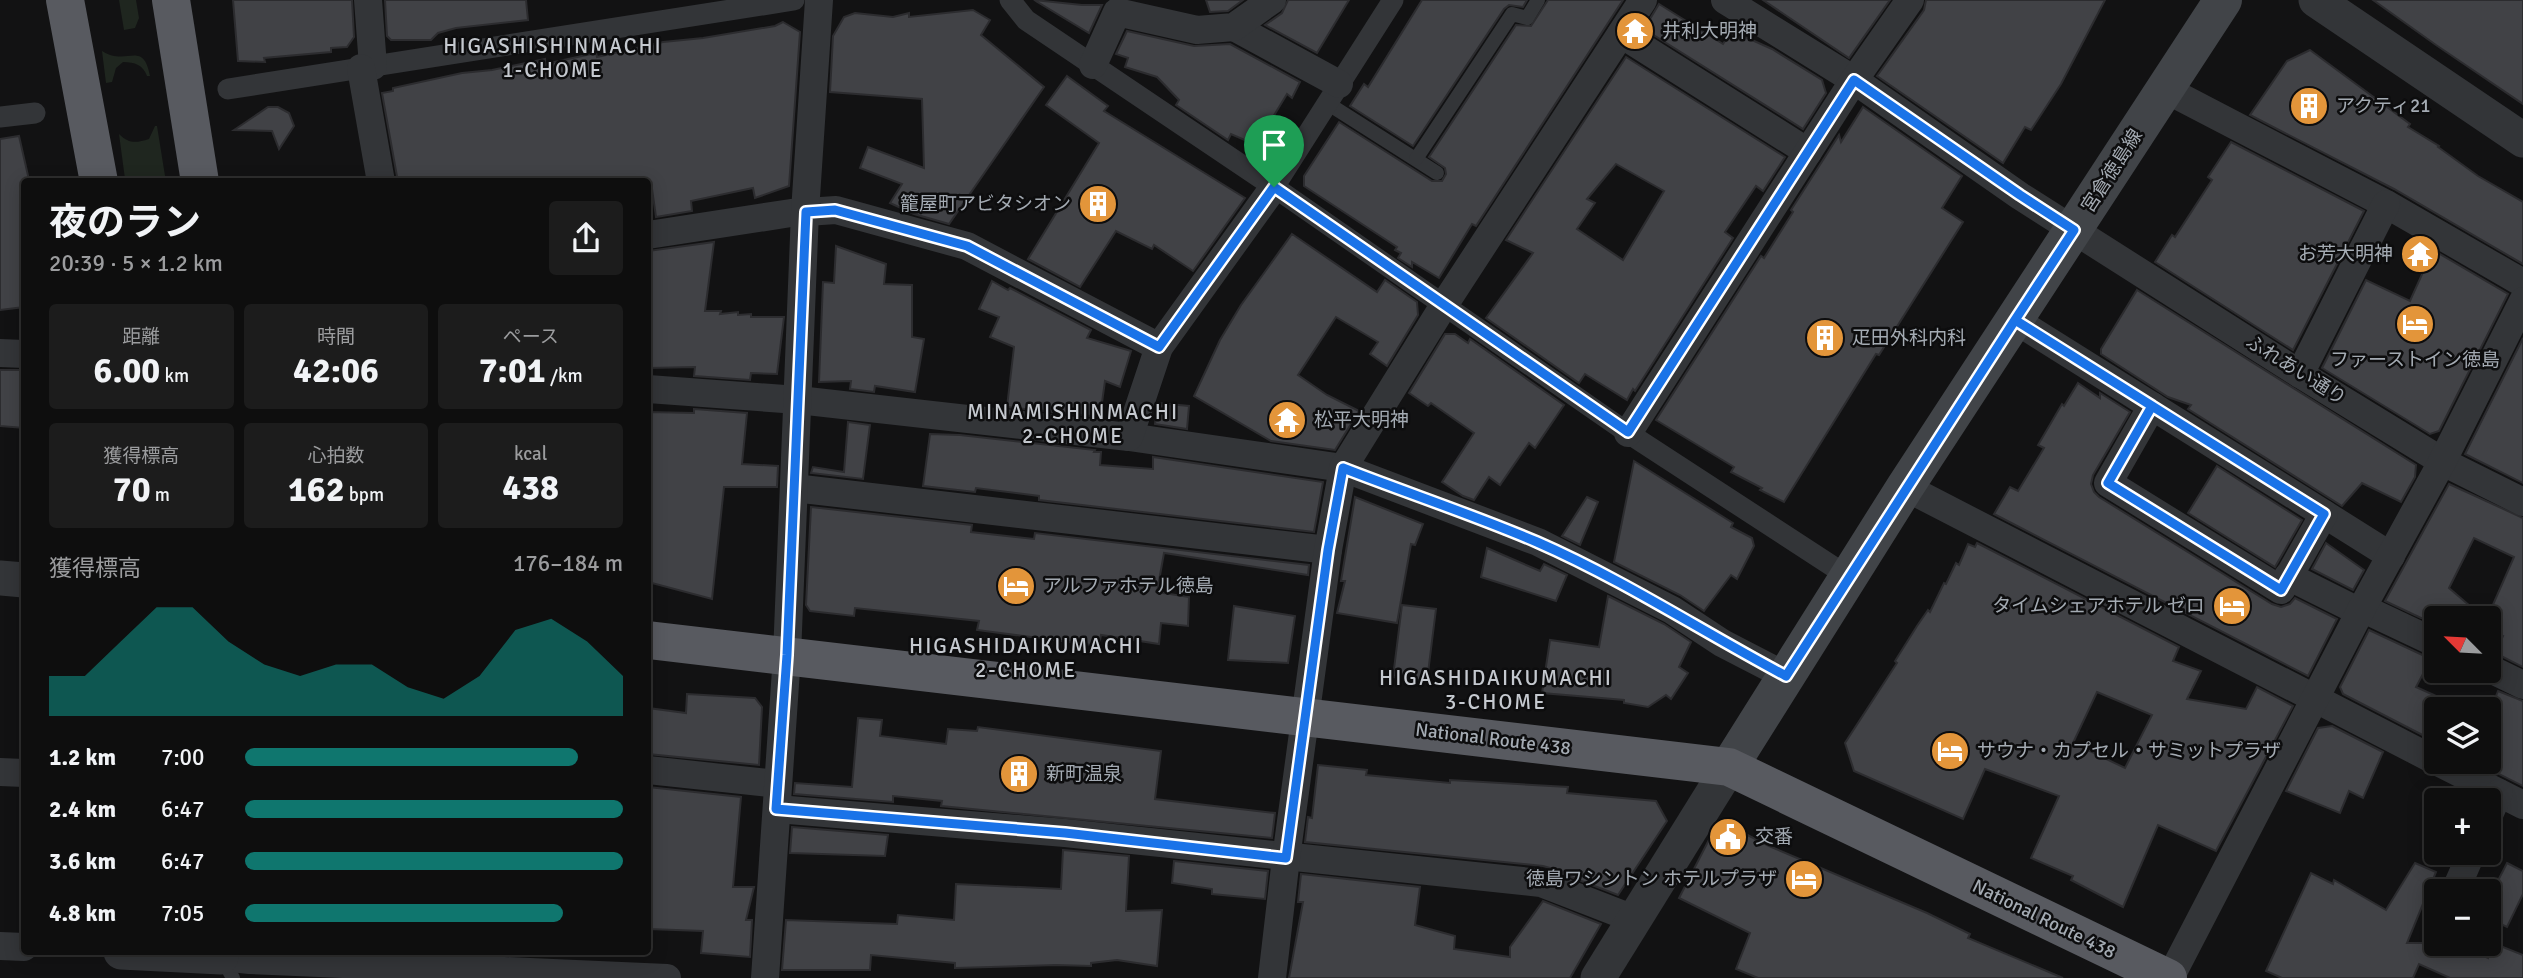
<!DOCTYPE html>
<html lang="ja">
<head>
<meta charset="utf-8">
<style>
  :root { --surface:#0e0e0e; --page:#1c1c1c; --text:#f1f3f6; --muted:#9b9c9e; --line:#2e2e2e; --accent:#0f766e }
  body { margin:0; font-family:Signika,"Noto Sans JP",sans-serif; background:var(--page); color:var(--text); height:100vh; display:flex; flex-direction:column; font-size:26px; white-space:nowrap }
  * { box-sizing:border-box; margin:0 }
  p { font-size:23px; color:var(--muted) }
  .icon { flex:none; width:38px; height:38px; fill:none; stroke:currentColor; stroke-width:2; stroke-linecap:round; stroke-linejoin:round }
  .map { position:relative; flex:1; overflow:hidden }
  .sheet { position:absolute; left:21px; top:178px; width:630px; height:777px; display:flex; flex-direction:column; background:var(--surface); border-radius:7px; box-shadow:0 4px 18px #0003,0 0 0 2px var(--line) }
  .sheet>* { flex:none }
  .needle { width:46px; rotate:294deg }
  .fabs { position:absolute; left:2424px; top:606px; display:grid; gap:14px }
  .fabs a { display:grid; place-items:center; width:77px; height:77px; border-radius:7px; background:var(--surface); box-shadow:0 4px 18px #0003,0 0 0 2px var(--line); font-size:35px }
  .pin { position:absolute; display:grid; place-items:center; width:60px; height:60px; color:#fff; margin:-72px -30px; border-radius:50% 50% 50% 0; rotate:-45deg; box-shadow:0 0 7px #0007 }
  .pin .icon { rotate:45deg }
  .round { display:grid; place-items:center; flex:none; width:74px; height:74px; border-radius:7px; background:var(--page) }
  .overview { display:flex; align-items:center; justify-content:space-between; height:119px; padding:0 28px }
  h1 { font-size:38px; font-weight:700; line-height:52px }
  .metrics { display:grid; grid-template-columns:repeat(3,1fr); gap:10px; height:119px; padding:7px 28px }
  .metrics div { display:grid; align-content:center; border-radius:7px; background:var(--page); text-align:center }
  .metrics b { font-size:35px; font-weight:700 }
  .metrics small { font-size:19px; font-weight:400 }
  .metrics p { font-size:19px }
  .chart { height:196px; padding:14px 28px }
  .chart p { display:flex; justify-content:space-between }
  .chart svg { width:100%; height:126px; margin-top:7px; fill:var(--accent); opacity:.7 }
  ul { padding:0 28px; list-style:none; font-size:23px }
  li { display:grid; grid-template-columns:112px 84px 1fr; align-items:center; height:52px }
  li i { height:18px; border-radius:9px; background:var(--accent) }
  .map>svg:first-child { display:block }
</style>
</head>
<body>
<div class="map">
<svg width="2523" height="978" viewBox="0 0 2523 978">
  <rect width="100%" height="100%" fill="#121213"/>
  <g fill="#1f261f">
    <path d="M119 0H136L139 18 135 28 124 30Z"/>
    <path d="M102 51C127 67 143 39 150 76H147C143 65 135 62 123 62L116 68 112 82 106 83Z"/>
    <path d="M155 126H157L166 182H128L125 179 119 134C129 144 136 143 149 139Z"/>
  </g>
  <g fill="#414246" stroke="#2c2c2f" stroke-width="2" fill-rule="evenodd">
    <path d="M233 0H352L354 37 347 47 331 48V52L264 58 265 62 238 61Z"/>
    <path d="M385 0H526L528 20 456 28 438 33 431 40H391L387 36Z"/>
    <path d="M1034 0 1082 5H1102L1089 33Z"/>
    <path d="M1206 0H1243L1228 11 1210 12Z"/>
    <path d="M1288 0H1349L1317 53 1265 25 1282 13Z"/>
    <path d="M1422 0H1527L1523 7 1509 5 1504 9 1413 146 1350 106 1364 84 1368 87Z"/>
    <path d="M1548 0H1623L1476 226 1472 224 1439 278 1412 262V267L1398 258 1401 253 1395 250 1397 247 1304 186V176L1339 122 1432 181H1442L1446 174 1445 168 1429 157 1516 25 1531 26Z"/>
    <path d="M1763 0H1890L1849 58Z"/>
    <path d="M1926 0H2105L2061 84 2031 130 2025 127 2003 163 1877 76 1924 10Z"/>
    <path d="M2373 0H2523V104L2436 45Z"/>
    <path d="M1659 4 1723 44 1732 31 1772 49 1822 80 1826 93 1803 129 1644 29Z"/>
    <path d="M973 10 990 20 981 35 1044 87 949 224 914 214 890 203 902 184 860 168 868 147 924 168 922 99 830 92 833 36 844 17 855 13 893 17 909 13V17Z"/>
    <path d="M783 22 800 32 789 186 755 198 753 188 691 201 692 211 656 217 651 182H398L382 93 393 91V88L462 73 492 70 545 59V64L596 53 597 57 663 42 703 38 775 26Z"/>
    <path d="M1127 31 1194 46 1230 44 1300 82 1292 98 1287 94 1256 145 1231 134 1228 140 1176 105 1179 100 1157 77 1125 67 1128 58 1116 54Z"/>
    <path d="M2310 50 2410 124 2408 127 2439 146 2438 147 2478 176 2523 202V264L2394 189 2250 115 2287 61Z"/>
    <path d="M1626 57 1785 157 1763 191 1756 186 1725 232 1733 238 1635 391 1633 389 1627 400 1585 374 1579 383 1486 318 1533 253 1506 240ZM1616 164 1664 191 1623 260 1577 229 1595 203 1587 199Z"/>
    <path d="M1067 76 1108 106 1104 111 1245 198 1193 271 1154 245 1152 249 1116 231 1080 287 1028 259 1099 143 1046 105Z"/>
    <path d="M268 107H278L289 113 294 126 279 149 272 131 234 130Z"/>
    <path d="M1863 107 1962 176 1942 208 1963 222 1879 355 1876 354 1784 502 1760 490 1762 488 1731 472 1734 467 1656 420 1761 256 1764 258 1793 212 1791 210 1839 135 1841 142Z"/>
    <path d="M19 136 29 180 24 181V307L0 310V139Z"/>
    <path d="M2231 142 2364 211 2293 350 2155 262 2172 235 2175 237 2212 180 2208 177Z"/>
    <path d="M1292 234 1377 292 1385 280 1417 302 1418 315 1387 366 1370 354 1378 342 1336 317 1298 375 1327 395 1359 411 1335 450 1271 441 1194 396 1220 340 1241 305Z"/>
    <path d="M714 242 705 311H721L720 314 738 312V315L751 314V317H784L777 374 751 373 750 380 694 376 695 367 648 368V251Z"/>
    <path d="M836 246 886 264 884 284 912 285V337L924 339 915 392 875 386 874 392 850 389 851 381 819 382 823 282 834 283Z"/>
    <path d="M2433 250 2508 294 2439 431 2430 434 2322 368 2366 280 2410 301Z"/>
    <path d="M992 281 1008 290 1010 288 1091 330 1087 338 1131 351 1120 387 1105 381 1100 417 1007 407 1014 347 990 337 999 317 979 309Z"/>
    <path d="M2137 290 2416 465 2415 477 2401 502 2362 483 2342 506 2188 409 2191 405 2168 397 2101 354V349Z"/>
    <path d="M1445 334H1455L1468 343 1470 339 1564 405 1535 448 1529 443 1500 485 1489 477 1474 500 1463 496 1442 482 1474 433 1431 403 1428 406 1409 393Z"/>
    <path d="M2523 338V483L2465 454Z"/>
    <path d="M0 370H24L22 397H24V428L0 426Z"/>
    <path d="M2078 383 2100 398V393L2130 412 2093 475 2091 484 2094 492 2099 497 2272 604 2281 607 2290 604 2295 598 2337 619 2308 676 1994 514 2010 487 2018 491 2044 448 2038 445 2062 404 2064 406Z"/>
    <path d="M1158 403 1189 406 1187 429 1155 424Z"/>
    <path d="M694 409 747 413 742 464 778 466 777 487H724L712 599 648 582V412L694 413Z"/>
    <path d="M848 422 870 425 863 479 811 473 813 467 844 472Z"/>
    <path d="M930 434 960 435 1095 450 1094 452H1101L1100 465 1153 469V457L1323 482 1314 532 1039 500V496L976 488 975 492 923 486Z"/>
    <path d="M1634 461 1733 523 1731 527 1752 538 1754 546 1737 579 1731 575 1704 611 1680 595 1614 562Z"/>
    <path d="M2217 466 2302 520 2275 567 2188 513Z"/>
    <path d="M2449 484 2523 518V667L2495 653 2503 636 2488 629V616L2514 557 2474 538 2449 588 2484 618H2421L2385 601Z"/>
    <path d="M1355 497 1423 524 1415 545 1411 544 1397 623 1337 613 1345 581H1341Z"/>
    <path d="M1587 497 1598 502 1580 545 1562 536Z"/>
    <path d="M811 507 972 525 971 532 1034 539 1035 533 1309 565 1308 575 1164 553 1157 592 1189 597 1188 626 1161 623 1159 644 1101 635 1099 646 977 630 979 621 855 608 854 616 810 611 806 605Z"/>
    <path d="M1977 543 2179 647 2173 661 2201 671 2187 699 2246 709 2257 687 2293 706 2216 851 2158 825 2123 907 2071 880 2073 876 2031 858 2059 796 1985 769 1963 819 1854 771 1845 743 1897 663 1895 661 1917 626 1928 610 1930 612 1944 583 1946 584 1956 563 1959 565 1968 544 1975 547ZM2097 692 2152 715 2125 768 2073 743Z"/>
    <path d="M2326 543 2364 570 2353 590 2312 569Z"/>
    <path d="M1487 548 1540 571 1544 564 1567 575 1556 601 1481 577Z"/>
    <path d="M1608 596 1664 624 1691 642 1679 667 1688 673 1671 699 1666 695 1648 707 1624 703V700L1542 693 1550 640 1599 647Z"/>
    <path d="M1402 605 1436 609 1427 681 1393 677Z"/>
    <path d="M1234 606 1295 616 1288 663 1228 660Z"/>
    <path d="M2369 630 2431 659 2416 687 2436 696V742L2343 694 2340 687Z"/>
    <path d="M2498 691 2523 701V786L2473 761H2488V717Z"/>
    <path d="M687 694 755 698 762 707 759 765 648 754V708L686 713Z"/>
    <path d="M858 718 882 720 880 736 946 744 948 729 977 731 978 727 1161 751 1155 799 1275 813 1272 838 941 806 942 801 893 796V802L794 794 795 783 852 787Z"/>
    <path d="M2332 726 2383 752 2363 798 2349 791 2340 813 2286 791 2318 728Z"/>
    <path d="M1318 765 1367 770 1366 775 1450 783V780L1568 787 1567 793 1656 801 1667 821 1618 895 1563 874 1564 872 1543 866 1305 842 1308 817 1312 818Z"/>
    <path d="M648 787 741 797 733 887H754L746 920H752L750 957 701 953 703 931 648 929Z"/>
    <path d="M1726 824 1769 846 1927 913 1970 934 1968 938 2063 978H1758L1736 969 1750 933 1679 898 1715 828Z"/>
    <path d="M792 827 888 835 885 856 790 853Z"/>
    <path d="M1063 850 1129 856 1126 911 1162 910 1157 966 1117 960 1091 963V966L1056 965 955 968V963L871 955 870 970H782L786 920 897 924 898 915 954 920 956 884 1061 889Z"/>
    <path d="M1174 861 1268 871 1265 899 1212 894V889L1172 883Z"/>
    <path d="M2415 863 2436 872 2407 943H2455L2488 958V941L2523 955V978H2450L2419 964 2413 978H2282L2266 971 2311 873 2333 884 2334 880 2386 910Z"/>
    <path d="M2507 863 2523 871V894L2507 927 2488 918V900Z"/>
    <path d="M1301 874 1420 887 1415 925 1455 936 1454 949 1510 957V947L1543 901 1601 924 1570 978H1289L1303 902H1298Z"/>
  </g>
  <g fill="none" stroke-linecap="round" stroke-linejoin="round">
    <g stroke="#333538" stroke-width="14">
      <path d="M1327 103 1437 173"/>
      <path d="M1416 159 1512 14 1527 18 1538 0"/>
      <path d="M222 958 233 978"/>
    </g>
    <g stroke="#333538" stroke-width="21">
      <path d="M1010 0 1026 20 1274 187 1628 433 1849 577"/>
      <path d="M228 89 794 0"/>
      <path d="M0 117 35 113"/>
      <path d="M1274 187 1393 0"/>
    </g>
    <g stroke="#333538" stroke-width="28">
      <path d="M368 0 373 66"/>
      <path d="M1725 0 1854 80 2020 196 2300 374 2445 463 2523 502"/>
      <path d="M1234 27 1339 84"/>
      <path d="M1621 34 1808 152"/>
      <path d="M1093 65 1117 12 1197 30 1234 27 1272 0"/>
      <path d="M361 68 381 182"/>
      <path d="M2165 89 2386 204 2523 283"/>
      <path d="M648 235 791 213 836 210 967 246 1159 347"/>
      <path d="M2015 320 2391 556"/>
      <path d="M0 353 24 354"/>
      <path d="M2300 374 2386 204"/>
      <path d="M648 389 798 400 1129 437 1343 468 1538 542 1672 610 1722 643 1786 676"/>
      <path d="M2152 406 2108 483 2281 590 2324 514"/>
      <path d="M1628 433 1854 80 1910 0"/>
      <path d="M1129 437 1159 347 1274 187"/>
      <path d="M1905 487 2436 761"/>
      <path d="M794 488 1328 550"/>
      <path d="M2288 576 2360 612"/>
      <path d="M2362 608 2436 643"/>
      <path d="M2488 668 2523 685"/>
      <path d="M2436 761 2523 805"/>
      <path d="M648 770 778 784"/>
      <path d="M0 772 24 773"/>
      <path d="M777 809 1065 833 1541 883 1634 919"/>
      <path d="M2488 817 2499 793"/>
      <path d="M2455 891 2472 852"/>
      <path d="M0 946 24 947"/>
      <path d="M221 957 250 960 667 978"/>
      <path d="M765 978 787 655 805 212 819 0"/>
      <path d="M1272 978 1286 858 1328 550 1343 468 1444 305 1643 0"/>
      <path d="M2170 978 2362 608 2442 462 2523 301"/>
    </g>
    <g stroke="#333538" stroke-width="35">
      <path d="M2316 0 2523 140"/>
      <path d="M0 578 24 580"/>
      <path d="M121 952 221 957V952"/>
      <path d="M1598 978 1729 767"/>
    </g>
    <path stroke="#414448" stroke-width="38" d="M1729 767 1905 487 2223 0"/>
    <g stroke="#585a60" stroke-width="38">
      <path d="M65 0 99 182"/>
      <path d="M171 0 200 182"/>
      <path d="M648 640 1729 767 2168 978"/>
    </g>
  </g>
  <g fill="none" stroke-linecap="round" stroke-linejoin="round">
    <defs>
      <path id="route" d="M1274 187 1159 347 967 246 835 210 806 212 787 655 776 809 1065 833 1286 858 1328 550 1343 468C1407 493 1474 515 1537 542 1624 580 1703 632 1786 676L2015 320 2324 514 2281 590 2108 483 2152 406 2015 320 2074 230 2020 195 1854 80 1628 432 1274 187"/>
    </defs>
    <use href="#route" stroke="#fff" stroke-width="14"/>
    <use href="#route" stroke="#1a73e8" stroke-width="9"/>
  </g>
  <defs>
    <symbol id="temple-disc" viewBox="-11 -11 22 22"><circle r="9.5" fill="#e3953a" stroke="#0d0d0e"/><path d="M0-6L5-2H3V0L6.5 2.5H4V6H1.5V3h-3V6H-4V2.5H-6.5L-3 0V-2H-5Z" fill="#fff"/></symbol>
    <symbol id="building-disc" viewBox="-11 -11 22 22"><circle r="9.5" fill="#e3953a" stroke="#0d0d0e"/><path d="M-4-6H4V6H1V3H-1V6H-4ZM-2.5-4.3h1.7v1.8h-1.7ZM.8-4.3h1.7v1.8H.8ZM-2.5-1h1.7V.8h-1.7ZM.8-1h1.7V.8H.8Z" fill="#fff"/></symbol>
    <symbol id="hotel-disc" viewBox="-11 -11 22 22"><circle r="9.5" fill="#e3953a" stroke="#0d0d0e"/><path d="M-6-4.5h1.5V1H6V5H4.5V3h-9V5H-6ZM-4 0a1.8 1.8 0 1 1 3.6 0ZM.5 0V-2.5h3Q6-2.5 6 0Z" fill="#fff"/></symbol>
    <symbol id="civic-disc" viewBox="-11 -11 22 22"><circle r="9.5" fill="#e3953a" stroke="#0d0d0e"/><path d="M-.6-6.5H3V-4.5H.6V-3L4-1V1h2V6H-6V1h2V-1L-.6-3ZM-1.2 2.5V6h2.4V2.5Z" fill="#fff"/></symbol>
  </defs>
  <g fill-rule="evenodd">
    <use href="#temple-disc" x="1613" y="9" width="44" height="44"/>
    <use href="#building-disc" x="2287" y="84" width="44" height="44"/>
    <use href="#building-disc" x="1076" y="182" width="44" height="44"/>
    <use href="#temple-disc" x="2398" y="232" width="44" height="44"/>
    <use href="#hotel-disc" x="2393" y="302" width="44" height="44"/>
    <use href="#building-disc" x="1803" y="316" width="44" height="44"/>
    <use href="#temple-disc" x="1265" y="398" width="44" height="44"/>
    <use href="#hotel-disc" x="994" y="564" width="44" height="44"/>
    <use href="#hotel-disc" x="2210" y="584" width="44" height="44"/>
    <use href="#hotel-disc" x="1928" y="729" width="44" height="44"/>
    <use href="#building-disc" x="997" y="752" width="44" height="44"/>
    <use href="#civic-disc" x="1706" y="815" width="44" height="44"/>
    <use href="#hotel-disc" x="1782" y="857" width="44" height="44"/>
  </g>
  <g text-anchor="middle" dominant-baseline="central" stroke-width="5" stroke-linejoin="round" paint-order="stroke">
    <g font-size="19" fill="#a4abb3" stroke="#0d0d0e" text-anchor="start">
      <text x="1662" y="31">井利大明神</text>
      <text x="2336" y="106">アクティ21</text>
      <text x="1071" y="204" text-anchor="end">籠屋町アビタシオン</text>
      <text x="2393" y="254" text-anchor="end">お芳大明神</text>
      <text x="1852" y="338">疋田外科内科</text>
      <text x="2415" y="360" text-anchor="middle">ファーストイン徳島</text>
      <text x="1314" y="420">松平大明神</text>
      <text x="1043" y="586">アルファホテル徳島</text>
      <text x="2205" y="606" text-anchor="end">タイムシェアホテル ゼロ</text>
      <text x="1977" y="751">サウナ・カプセル・サミットプラザ</text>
      <text x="1046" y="774">新町温泉</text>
      <text x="1755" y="837">交番</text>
      <text x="1777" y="879" text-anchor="end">徳島ワシントン ホテルプラザ</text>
    </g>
    <g font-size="19" fill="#a4abb3" stroke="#0d0d0e">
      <text transform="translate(2112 171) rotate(-57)">宮倉徳島線</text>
      <text transform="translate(2296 370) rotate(32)">ふれあい通り</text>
      <text transform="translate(1493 739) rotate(7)">National Route 438</text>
      <text transform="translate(2044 919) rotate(26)">National Route 438</text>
    </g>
    <g font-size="21" letter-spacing="2" fill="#c5c9cf" stroke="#0d0d0e">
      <text x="553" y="46">HIGASHISHINMACHI<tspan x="553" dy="24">1-CHOME</tspan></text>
      <text x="1073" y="412">MINAMISHINMACHI<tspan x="1073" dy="24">2-CHOME</tspan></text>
      <text x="1026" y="646">HIGASHIDAIKUMACHI<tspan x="1026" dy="24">2-CHOME</tspan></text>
      <text x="1496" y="678">HIGASHIDAIKUMACHI<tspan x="1496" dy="24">3-CHOME</tspan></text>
    </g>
  </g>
</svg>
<div class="fabs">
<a><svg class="needle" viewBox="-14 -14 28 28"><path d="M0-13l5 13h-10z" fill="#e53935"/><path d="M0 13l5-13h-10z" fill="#9b9c9e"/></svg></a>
<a><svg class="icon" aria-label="layers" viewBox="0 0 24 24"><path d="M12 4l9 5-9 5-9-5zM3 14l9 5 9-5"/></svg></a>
<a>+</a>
<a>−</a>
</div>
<div class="pin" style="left:1274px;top:187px;background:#1e9e55"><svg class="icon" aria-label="arrive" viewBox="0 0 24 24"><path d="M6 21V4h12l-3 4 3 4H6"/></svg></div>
<section class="sheet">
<div class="overview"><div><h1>夜のラン</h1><p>20:39 · 5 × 1.2 km</p></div><a class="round"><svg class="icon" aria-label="share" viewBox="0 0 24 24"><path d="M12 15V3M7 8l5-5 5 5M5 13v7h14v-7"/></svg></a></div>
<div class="metrics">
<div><p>距離</p><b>6.00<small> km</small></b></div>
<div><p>時間</p><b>42:06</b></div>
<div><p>ペース</p><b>7:01<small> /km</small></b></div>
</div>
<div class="metrics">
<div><p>獲得標高</p><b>70<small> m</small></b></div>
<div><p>心拍数</p><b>162<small> bpm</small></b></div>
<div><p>kcal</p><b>438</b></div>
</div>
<div class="chart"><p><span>獲得標高</span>176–184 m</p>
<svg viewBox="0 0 160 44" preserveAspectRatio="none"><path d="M0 44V30L10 30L20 18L30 6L40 6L50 18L60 26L70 30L80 26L90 26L100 34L110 38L120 30L130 14L140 10L150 18L160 30V44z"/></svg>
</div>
<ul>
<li><b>1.2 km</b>7:00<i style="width:88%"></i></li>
<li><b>2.4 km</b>6:47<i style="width:100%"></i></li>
<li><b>3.6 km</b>6:47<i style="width:100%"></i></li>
<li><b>4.8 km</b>7:05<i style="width:84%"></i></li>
</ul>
</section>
</div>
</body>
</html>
